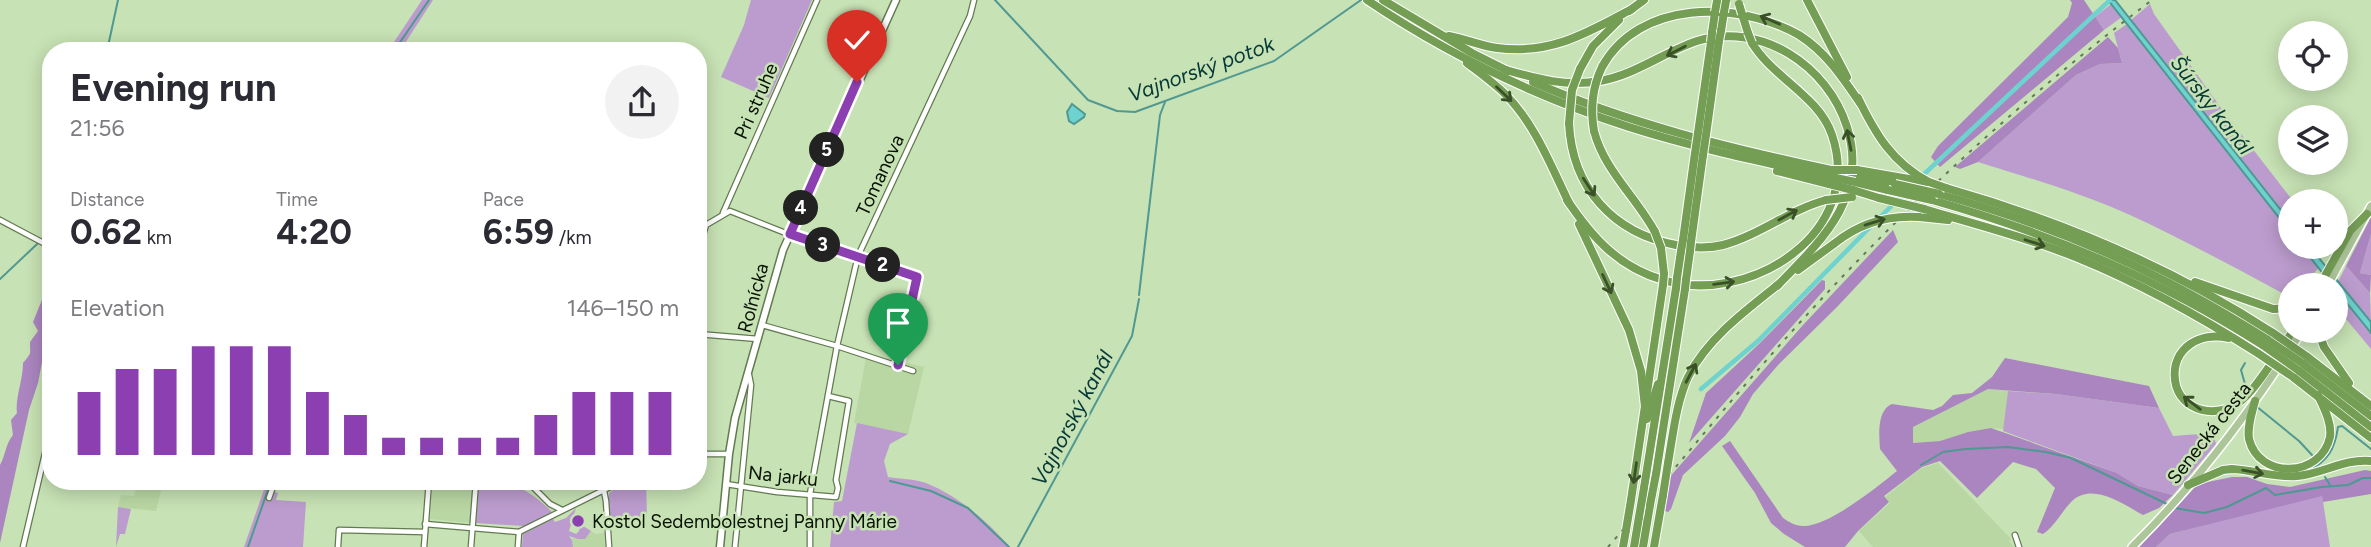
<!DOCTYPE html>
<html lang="en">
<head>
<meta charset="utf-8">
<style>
  :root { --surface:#fff; --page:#f2f2f3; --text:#2b2b33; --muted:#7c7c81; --accent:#8c3fb1 }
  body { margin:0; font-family:Figtree,sans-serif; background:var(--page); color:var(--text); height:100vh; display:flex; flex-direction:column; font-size:26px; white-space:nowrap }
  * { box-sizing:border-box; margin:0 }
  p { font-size:23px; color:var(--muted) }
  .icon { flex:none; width:38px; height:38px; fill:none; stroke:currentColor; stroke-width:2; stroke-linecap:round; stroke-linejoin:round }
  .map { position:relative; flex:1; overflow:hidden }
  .side { position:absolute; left:42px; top:42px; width:665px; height:448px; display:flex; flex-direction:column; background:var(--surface); border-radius:28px; box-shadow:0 4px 18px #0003 }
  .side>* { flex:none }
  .controls { position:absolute; left:2278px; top:21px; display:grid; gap:14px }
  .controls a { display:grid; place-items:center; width:70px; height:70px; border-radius:50%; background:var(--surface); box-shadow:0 4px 18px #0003; font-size:35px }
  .pin { position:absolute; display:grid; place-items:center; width:60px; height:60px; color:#fff; margin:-72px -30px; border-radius:50% 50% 50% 0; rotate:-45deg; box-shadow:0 0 7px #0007 }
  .pin .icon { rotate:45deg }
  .km { position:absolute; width:35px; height:35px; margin:-18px; border-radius:50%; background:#222; color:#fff; font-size:19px; line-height:35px; text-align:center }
  .round { display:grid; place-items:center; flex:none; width:74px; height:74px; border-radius:37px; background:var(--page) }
  .overview { display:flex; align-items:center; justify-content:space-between; height:119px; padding:0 28px }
  h1 { font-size:38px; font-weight:700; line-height:52px }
  .stats { display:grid; grid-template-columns:repeat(3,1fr); gap:10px; height:119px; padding:7px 28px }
  .stats div { display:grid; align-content:center }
  .stats b { font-size:35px; font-weight:700 }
  .stats small { font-size:19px; font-weight:400 }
  .stats p { font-size:19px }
  .chart { height:196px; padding:14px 28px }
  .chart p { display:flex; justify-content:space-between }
  .chart svg { width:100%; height:126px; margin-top:7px; stroke:var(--accent); stroke-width:6 }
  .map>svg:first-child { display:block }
</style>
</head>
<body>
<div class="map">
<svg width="2371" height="547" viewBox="0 0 2371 547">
  <rect width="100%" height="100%" fill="#c7e2b4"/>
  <g fill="#b9d7a3">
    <path d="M866 358 895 366 904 362 924 367 908 434 854 423Z"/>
    <path d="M1988 389 2008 391 2004 429 1991 428 1968 432 1940 441 1913 443V427Z"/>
    <path d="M1938 463 2011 539 2009 541 2014 547H1873L1859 531 1890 503 1885 497 1922 468Z"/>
    <path d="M137 481H163L156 511 118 507 121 495 134 496Z"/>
    <path d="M433 481H473L470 523 430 519Z"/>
    <path d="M591 531 595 534 604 533 605 547H573L572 538 578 539 589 534Z"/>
  </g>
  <g fill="#bc9cce">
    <path d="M422 0H433L400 51H388Z"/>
    <path d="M751 0H812L769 98 721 77 744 25Z"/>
    <path d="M2111 4 2122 17 2104 30 2095 17Z"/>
    <path d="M2150 4 2154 14 2221 108 2293 201H2291V223L2131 20Z"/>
    <path d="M2127 24 2291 233V247H2302L2319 268 2301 285H2291V293H2282C2232 266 2182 239 2130 215 2081 193 2029 178 1978 162L2076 75 2100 64 2122 63 2114 33Z"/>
    <path d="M2371 234V275L2360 273Z"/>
    <path d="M2346 266 2370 293 2371 322 2338 282Z"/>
    <path d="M2336 290 2371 333V349L2336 307Z"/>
    <path d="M2008 391 2056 394 2159 408 2173 436 2213 433 2216 444 2173 495 2138 486 2117 473 2003 431Z"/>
    <path d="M857 423 908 434 890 444 884 461 888 477C900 479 915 479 926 483 960 497 987 521 1010 547H830L834 502 842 501Z"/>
    <path d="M267 481H274L271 490 278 493 276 500 306 502 303 547H244Z"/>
    <path d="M479 481C512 481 529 489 552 512L524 526 476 523Z"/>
    <path d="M626 481H646L647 517 643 521 609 522V493Z"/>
    <path d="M2322 495 2330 547H2156L2170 534Z"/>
    <path d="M118 507 131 509 125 534H120L116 547Z"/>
    <path d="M576 508 569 531 576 534 579 531 580 524 591 531 585 539H578L569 536 572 540 573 547H522L523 534 553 519 555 522 566 518Z"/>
  </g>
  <g fill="#aa85bf">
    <path d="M2070 0H2084L2104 30 1940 167 1931 157 1938 146 2068 17 2072 3Z"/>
    <path d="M2108 37 2118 48 2122 63 2100 64 2076 75 1978 162 1960 169 1955 167Z"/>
    <path d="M2371 217V234L2360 273 2371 275 2370 293 2346 266Z"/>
    <path d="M1893 230 1898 242 1837 307 1779 364 1753 394 1740 417 1725 436 1683 475 1671 509 1668 512 1665 511 1668 479 1803 325Z"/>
    <path d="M1822 280 1825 281V289L1689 443 1706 393 1759 344Z"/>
    <path d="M48 285 51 286V330L45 347 38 383 29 410 0 543V465C6 454 5 445 13 435L11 420 17 413C15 398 23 380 23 363 32 352 30 356 30 342L38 331 33 322Z"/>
    <path d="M2005 358 2149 386 2159 408 2056 394 1988 389 1913 427V443L1940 441 1968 432 1991 428 2117 473 2138 486 2173 495 2159 508 2143 515C2123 504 2093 482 2072 501 2061 512 2056 525 2043 534L2037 532 2055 488 2036 469 2013 462 1977 498 1940 461 1922 467 1884 496 1889 502 1858 531 1845 547H1805L1784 534 1771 523 1755 493 1722 446 1730 441 1783 518C1789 522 1795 526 1803 526 1828 527 1877 487 1897 471L1880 449C1879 435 1877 410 1892 404L1933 410 1942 406 1953 395 1972 393 1992 377Z"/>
    <path d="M2365 470 2371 471V494L2323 502 2322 496 2170 534 2156 547H2139L2198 484 2232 477H2247L2267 484 2290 487Z"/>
  </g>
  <g fill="#6ed2cf" stroke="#509892" stroke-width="2">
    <path d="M2108 0H2115L2291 223V233Z"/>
    <path d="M1072 104 1085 114 1084 117 1074 124 1069 121 1067 112Z"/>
    <path d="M2302 247H2310L2371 322V333L2336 290V285H2332Z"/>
  </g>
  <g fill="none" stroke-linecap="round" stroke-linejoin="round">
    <g stroke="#509892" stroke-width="2">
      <path d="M995 0 1088 100 1117 111 1135 112 1274 61 1361 0"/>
      <path d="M107 51 118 0"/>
      <path d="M394 51 429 0"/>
      <path d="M0 279 51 231"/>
      <path d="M1139 295 1160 115 1165 102"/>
      <path d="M2243 396 2241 395 2245 384 2241 370 2245 363"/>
      <path d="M2256 406 2299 441 2312 455"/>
      <path d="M1921 465 1943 452 1966 449 2008 447 2046 452 2071 458 2167 504"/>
      <path d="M2308 470C2328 462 2335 448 2338 427L2342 426 2371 449"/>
      <path d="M2325 477 2330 485"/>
      <path d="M890 481 931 491 968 508 1009 547"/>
      <path d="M2175 508 2204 513 2227 507 2266 488 2275 495 2322 487 2348 485 2363 478H2371"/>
      <path d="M248 547 271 481"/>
      <path d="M1018 547 1132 336 1139 299"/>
    </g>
    <g stroke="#6ed2cf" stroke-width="4.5">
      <path d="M1921 177 2110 0"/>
      <path d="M1878 219 1905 193"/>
      <path d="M1701 389 1758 341 1872 225"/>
    </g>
    <defs>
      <g id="street">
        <path d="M723 213 817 0"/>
        <path d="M0 220 51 247"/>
        <path d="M698 252 706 225 730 211 783 232 917 277 898 365"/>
        <path d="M762 325 837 346 913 371"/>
        <path d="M698 334 758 339"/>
        <path d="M698 454H729"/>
        <path d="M527 481 550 504 562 510"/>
        <path d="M343 484V481"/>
        <path d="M726 484 777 492 836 497 838 488 836 480 849 401 828 396"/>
        <path d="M604 491 606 501 609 547"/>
        <path d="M269 498 275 481"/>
        <path d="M425 524 519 532 622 481"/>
        <path d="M2015 535 2019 547"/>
        <path d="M23 547 51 428"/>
        <path d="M338 547 339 530 425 532"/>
        <path d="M424 547 429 481"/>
        <path d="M471 547 476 481"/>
        <path d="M518 547 519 532"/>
        <path d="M735 547 751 385 749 375"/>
        <path d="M810 547V494L837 346 858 256 970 16 974 0"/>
      </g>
      <path id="secondary" d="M720 547 729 454 735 418 783 250 896 0"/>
      <g id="primary">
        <path d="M2328 285 2371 206"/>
        <path d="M2132 547C2197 483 2253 408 2302 331"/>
      </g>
      <g id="highway">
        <path d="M1367 0C1447 54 1537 97 1629 127 1695 148 1763 162 1831 177"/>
        <path d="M1383 0 1472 53 1508 71"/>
        <path d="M1807 0 1847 77"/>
        <path d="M1629 11 1644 0"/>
        <path d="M1742 14 1748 33"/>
        <path d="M1721 31 1724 12"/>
        <path d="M1712 33 1715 12"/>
        <path d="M1449 36C1466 39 1481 46 1497 48 1551 55 1587 33 1632 9"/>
        <path d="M1467 63C1480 73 1494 83 1505 94 1535 124 1551 166 1569 203"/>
        <path d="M1602 67C1639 0 1737 0 1799 35 1826 52 1843 78 1860 103"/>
        <path d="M1580 69 1593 46 1619 20"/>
        <path d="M1506 70C1537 79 1567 87 1600 81 1635 75 1664 52 1697 41 1761 21 1828 66 1847 127 1869 197 1822 240 1777 286"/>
        <path d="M1533 82C1629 124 1730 148 1831 170"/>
        <path d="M1858 98C1875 133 1892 163 1929 182"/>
        <path d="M1569 123C1572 188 1613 233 1676 245 1692 248 1707 249 1723 245 1760 235 1789 210 1826 200"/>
        <path d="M1594 131C1604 170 1636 197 1655 232"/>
        <path d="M1698 133 1711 42"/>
        <path d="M1706 135 1719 41"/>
        <path d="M1857 170 1926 182"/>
        <path d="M1777 171 1829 184"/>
        <path d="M1856 175 1895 184"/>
        <path d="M1855 182 1888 190"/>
        <path d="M1946 188C2062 221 2171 267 2273 333"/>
        <path d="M1853 190 1879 198"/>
        <path d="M1939 194C2062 228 2161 272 2268 340"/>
        <path d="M1567 200C1592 237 1618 267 1663 280 1750 306 1865 233 1832 135 1819 96 1773 78 1752 43"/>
        <path d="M1932 200C2052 234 2159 279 2264 346"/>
        <path d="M1924 209C1975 224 2028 238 2078 258 2142 284 2201 317 2259 354"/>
        <path d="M1919 217 1948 220"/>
        <path d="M1579 224 1629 330 1641 371 1645 407"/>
        <path d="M1683 240 1695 153"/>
        <path d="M1691 242 1703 155"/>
        <path d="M1661 248 1664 274"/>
        <path d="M1798 270 1835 243"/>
        <path d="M1677 278 1681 251"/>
        <path d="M1686 280 1690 251"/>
        <path d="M2195 282 2273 309 2291 308"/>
        <path d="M2320 285 2350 231 2367 214"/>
        <path d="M2318 331 2324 347 2349 383"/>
        <path d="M2228 338C2201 331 2171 348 2175 380 2179 413 2220 420 2242 400 2255 389 2265 372 2275 358"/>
        <path d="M2282 347 2293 331"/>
        <path d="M2306 356 2371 406"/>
        <path d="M2302 363 2371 416"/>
        <path d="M2298 370 2371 427"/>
        <path d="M2293 377 2371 438"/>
        <path d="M2255 401C2252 413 2247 426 2249 439 2259 480 2321 478 2330 437 2332 423 2324 408 2318 395"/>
        <path d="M1647 419 1658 384"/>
        <path d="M1668 463C1673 435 1676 403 1688 377 1707 339 1746 310 1779 284"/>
        <path d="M1656 474 1685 289"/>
        <path d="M2188 485 2223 470 2232 469C2254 470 2275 478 2297 476 2322 474 2345 458 2371 461"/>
        <path d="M1644 488 1676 288"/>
        <path d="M1631 500 1663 285"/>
        <path d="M1623 547 1626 530"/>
        <path d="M1634 547 1639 517"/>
        <path d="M1643 547 1650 505"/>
        <path d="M1654 547 1663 495"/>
      </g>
    </defs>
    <use href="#street" stroke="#627a50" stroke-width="7"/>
    <use href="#secondary" stroke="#627a50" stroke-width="9"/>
    <use href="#primary" stroke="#fff" stroke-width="10"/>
    <use href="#highway" stroke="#fff" stroke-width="10"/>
    <use href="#street" stroke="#fff" stroke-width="4.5"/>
    <use href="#secondary" stroke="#fff" stroke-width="6"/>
    <use href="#primary" stroke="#acc599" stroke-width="7"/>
    <use href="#highway" stroke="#759e55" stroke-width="8"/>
    <path stroke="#657759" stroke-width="2" stroke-dasharray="3.5 7" stroke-linecap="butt" d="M1608 547C1677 467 1743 384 1815 306 1918 194 2031 92 2152 0"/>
    <defs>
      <g id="highway-bridge">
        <path d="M1739 4 1742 14"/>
        <path d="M1715 12 1717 1"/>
        <path d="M1724 12 1726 1"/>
        <path d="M1748 33 1752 43"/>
        <path d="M1719 41 1721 31"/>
        <path d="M1711 42 1712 33"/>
        <path d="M1569 123 1572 90 1580 69"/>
        <path d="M1594 131C1590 108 1592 88 1602 67"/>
        <path d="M1695 153 1698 133"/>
        <path d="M1703 155 1706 135"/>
        <path d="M1831 170H1857"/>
        <path d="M1831 177 1855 182"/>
        <path d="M1929 182 1946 188"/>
        <path d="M1829 184 1853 190"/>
        <path d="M1895 184 1939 194"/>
        <path d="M1888 190 1932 200"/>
        <path d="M1879 198 1924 209"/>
        <path d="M1826 200 1852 197"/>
        <path d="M1655 232 1661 248"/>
        <path d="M1835 243C1860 223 1888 215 1919 217"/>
        <path d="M1681 251 1683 240"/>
        <path d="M1690 251 1691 242"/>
        <path d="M1663 285 1664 274"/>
        <path d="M1676 288 1677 278"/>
        <path d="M1685 289 1686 280"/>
        <path d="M2273 333 2306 356"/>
        <path d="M2268 340 2302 363"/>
        <path d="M2264 346 2298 370"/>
        <path d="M2259 354 2293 377"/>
        <path d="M1663 495 1668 463"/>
        <path d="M1650 505 1656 474"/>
        <path d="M1639 517 1644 488"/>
        <path d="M1626 530 1631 500"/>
      </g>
    </defs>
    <use href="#highway-bridge" stroke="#fff" stroke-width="10" stroke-linecap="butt"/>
    <use href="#highway-bridge" stroke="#759e55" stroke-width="8"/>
  </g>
  <defs><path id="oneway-shaft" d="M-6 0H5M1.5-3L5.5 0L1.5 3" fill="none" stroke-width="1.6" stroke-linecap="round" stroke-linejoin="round" transform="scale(1.75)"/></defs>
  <g stroke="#3a5128">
    <use href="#oneway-shaft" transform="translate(1770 20) rotate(-157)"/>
    <use href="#oneway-shaft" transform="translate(1676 51) rotate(153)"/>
    <use href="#oneway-shaft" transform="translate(1504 94) rotate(44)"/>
    <use href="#oneway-shaft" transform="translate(1849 140) rotate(-101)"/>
    <use href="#oneway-shaft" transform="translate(1589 187) rotate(57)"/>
    <use href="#oneway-shaft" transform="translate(1788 215) rotate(-29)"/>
    <use href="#oneway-shaft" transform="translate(1875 222) rotate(-17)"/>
    <use href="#oneway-shaft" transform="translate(2035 243) rotate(18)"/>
    <use href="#oneway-shaft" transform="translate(1724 283) rotate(-7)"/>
    <use href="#oneway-shaft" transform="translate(1607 284) rotate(65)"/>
    <use href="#oneway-shaft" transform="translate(1691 373) rotate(-62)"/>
    <use href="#oneway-shaft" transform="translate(2192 403) rotate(-143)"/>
    <use href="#oneway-shaft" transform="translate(2253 472) rotate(10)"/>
    <use href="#oneway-shaft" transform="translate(1635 473) rotate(98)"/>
  </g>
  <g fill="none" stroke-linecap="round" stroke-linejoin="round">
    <defs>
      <path id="route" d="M857 82 790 234 917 277 898 365"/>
    </defs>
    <use href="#route" stroke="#fff" stroke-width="14"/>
    <use href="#route" stroke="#8c3fb1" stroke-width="9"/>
  </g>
  <circle fill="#8c3fb1" stroke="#c7e2b4" stroke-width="2.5" cx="578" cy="521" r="7"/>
  <g text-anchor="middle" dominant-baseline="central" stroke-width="5" stroke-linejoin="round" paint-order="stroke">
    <g font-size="19" fill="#091204" stroke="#c7e2b4">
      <text transform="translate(756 101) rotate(-66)">Pri struhe</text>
      <text transform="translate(880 175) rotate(-65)">Tomanova</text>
      <text transform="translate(753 298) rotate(-75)">Roľnícka</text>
      <text transform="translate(2209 433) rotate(-52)">Senecká cesta</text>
      <text transform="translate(783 476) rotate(6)">Na jarku</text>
    </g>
    <g font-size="19" fill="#091204" stroke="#c7e2b4" text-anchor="start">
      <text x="592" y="521">Kostol Sedembolestnej Panny Márie</text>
    </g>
    <g font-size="21" font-style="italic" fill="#063837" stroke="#c7e2b4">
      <text transform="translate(1201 69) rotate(-20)">Vajnorský potok</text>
      <text transform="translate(2212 105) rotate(52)">Šúrsky kanál</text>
      <text transform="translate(1072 418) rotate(-62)">Vajnorský kanál</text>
    </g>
  </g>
</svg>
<div class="controls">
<a><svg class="icon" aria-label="locate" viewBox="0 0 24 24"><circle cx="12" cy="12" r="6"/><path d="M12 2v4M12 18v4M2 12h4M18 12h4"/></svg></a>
<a><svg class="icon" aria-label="layers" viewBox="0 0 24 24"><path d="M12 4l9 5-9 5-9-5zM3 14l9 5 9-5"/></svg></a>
<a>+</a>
<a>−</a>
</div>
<div class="pin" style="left:898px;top:365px;background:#1e9e55"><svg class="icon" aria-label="arrive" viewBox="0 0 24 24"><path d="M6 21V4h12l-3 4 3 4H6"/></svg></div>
<div class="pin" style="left:857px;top:82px;background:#d93025"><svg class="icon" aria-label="check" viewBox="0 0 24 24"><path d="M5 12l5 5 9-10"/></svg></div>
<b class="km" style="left:883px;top:265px">2</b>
<b class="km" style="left:823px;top:245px">3</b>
<b class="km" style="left:801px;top:208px">4</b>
<b class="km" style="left:827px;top:150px">5</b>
<section class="side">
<div class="overview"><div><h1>Evening run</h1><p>21:56</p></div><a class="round"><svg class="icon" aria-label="share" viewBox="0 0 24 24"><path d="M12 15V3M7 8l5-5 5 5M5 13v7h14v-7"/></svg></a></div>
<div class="stats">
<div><p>Distance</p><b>0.62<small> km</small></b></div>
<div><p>Time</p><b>4:20</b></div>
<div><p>Pace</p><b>6:59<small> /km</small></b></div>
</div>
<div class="chart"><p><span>Elevation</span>146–150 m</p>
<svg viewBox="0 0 160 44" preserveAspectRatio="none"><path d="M5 44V22M15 44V14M25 44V14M35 44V6M45 44V6M55 44V6M65 44V22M75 44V30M85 44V38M95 44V38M105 44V38M115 44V38M125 44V30M135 44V22M145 44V22M155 44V22"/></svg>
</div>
</section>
</div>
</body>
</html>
